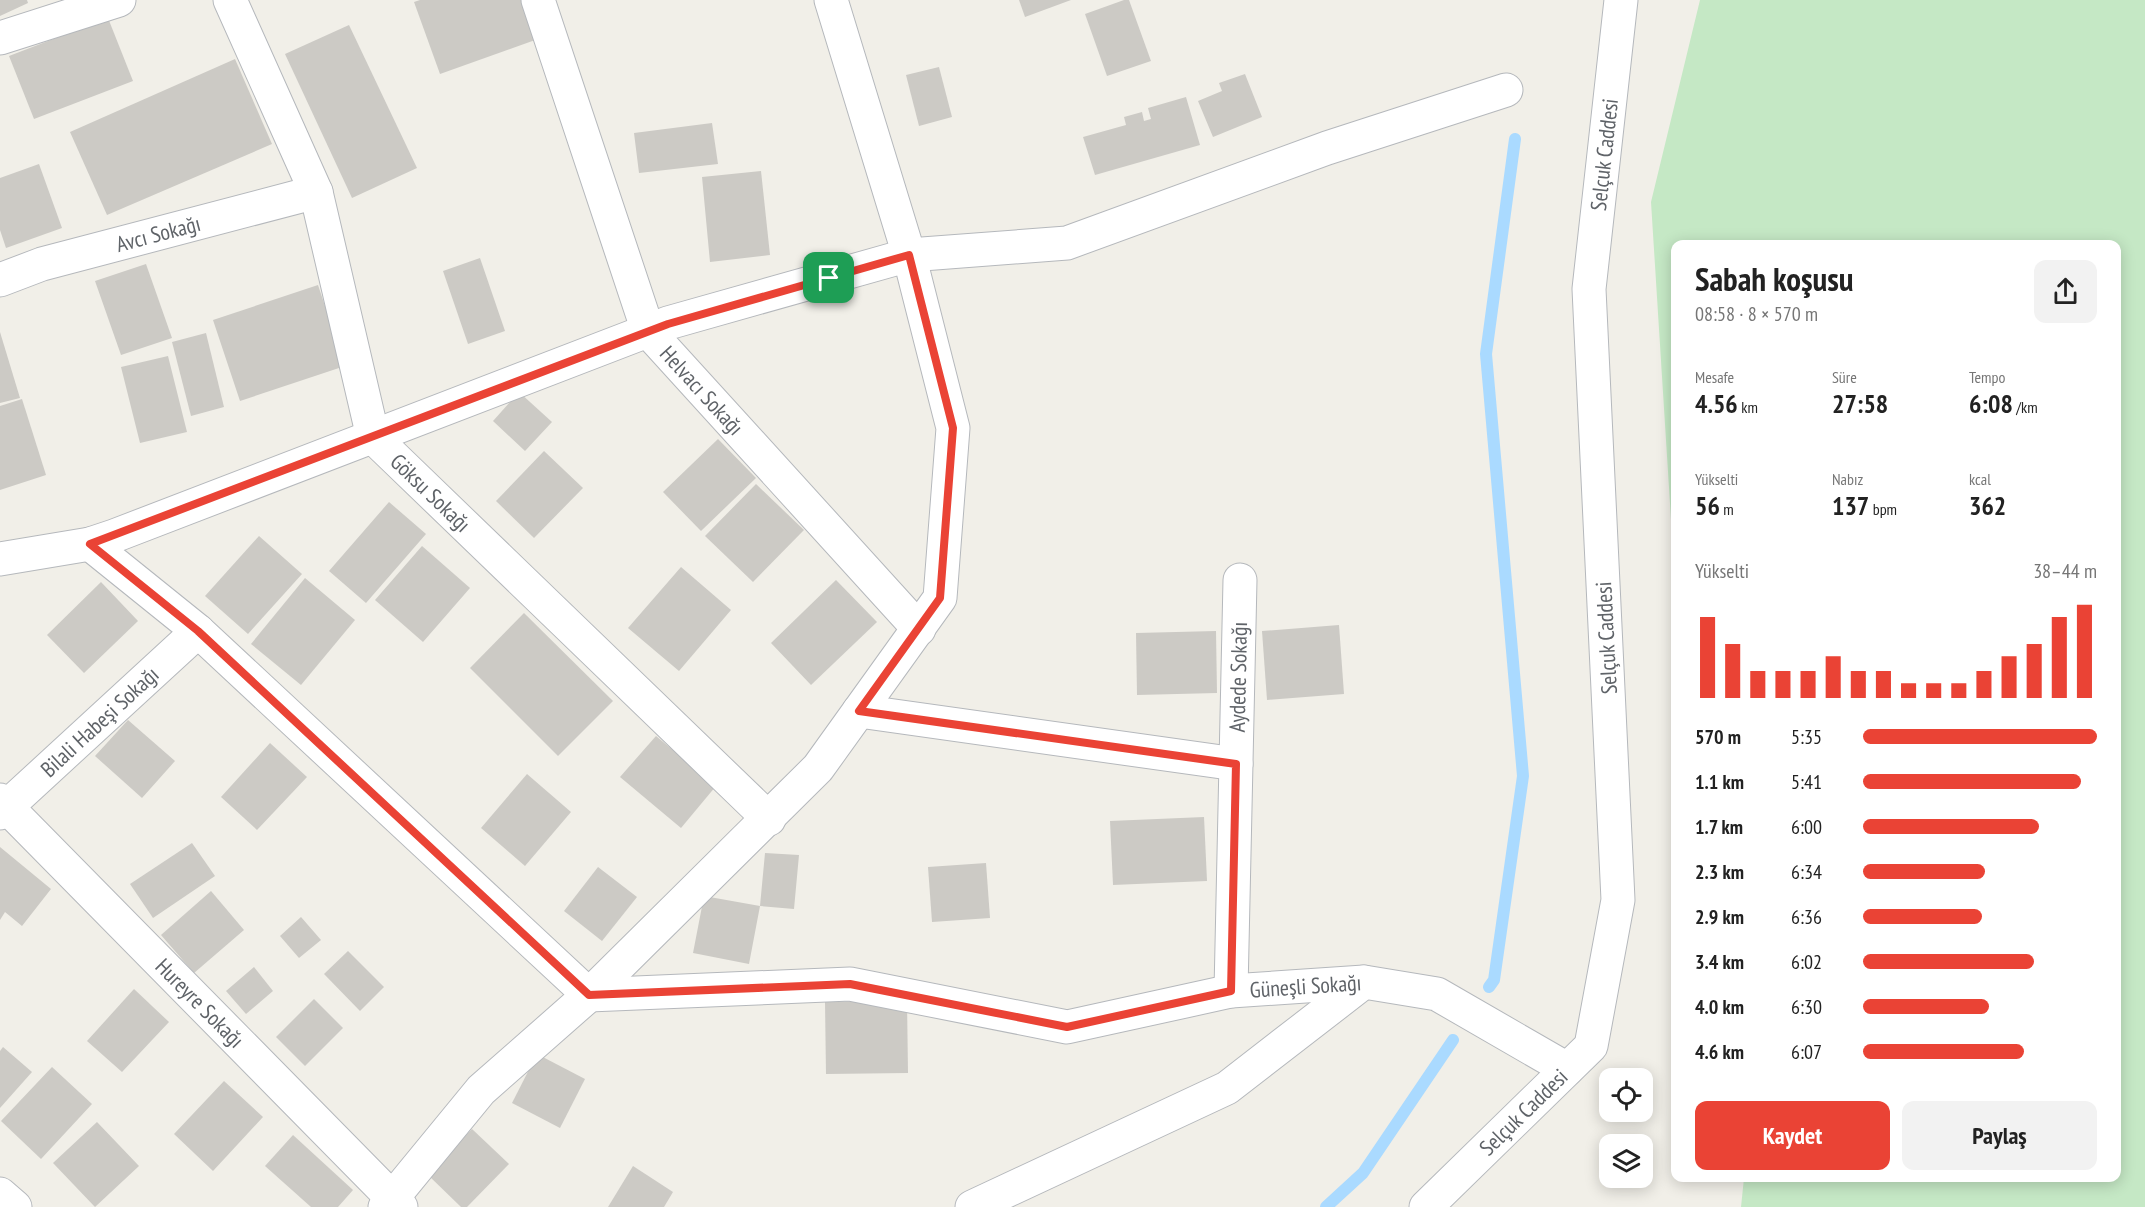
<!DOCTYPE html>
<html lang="tr">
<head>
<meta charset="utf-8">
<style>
  :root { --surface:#fff; --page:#f2f2f2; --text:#222; --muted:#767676; --accent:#ea4335 }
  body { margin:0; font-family:"PT Sans Narrow",sans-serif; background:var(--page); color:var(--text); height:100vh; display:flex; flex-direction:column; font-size:22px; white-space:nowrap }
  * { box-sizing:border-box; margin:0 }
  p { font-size:20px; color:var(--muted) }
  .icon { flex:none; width:33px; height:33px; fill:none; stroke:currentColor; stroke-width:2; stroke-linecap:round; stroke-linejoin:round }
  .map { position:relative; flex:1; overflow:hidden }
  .side { position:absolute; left:1671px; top:240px; width:450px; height:942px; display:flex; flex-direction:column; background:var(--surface); border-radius:12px; box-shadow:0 3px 15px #0003 }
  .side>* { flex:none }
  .buttons { position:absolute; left:1599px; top:1068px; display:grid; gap:12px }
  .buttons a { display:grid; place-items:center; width:54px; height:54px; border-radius:12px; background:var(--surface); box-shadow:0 3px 15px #0003; font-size:30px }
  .pin { position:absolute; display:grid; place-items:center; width:51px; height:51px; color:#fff; margin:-26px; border-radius:12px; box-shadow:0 3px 9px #0006 }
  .round { display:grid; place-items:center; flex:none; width:63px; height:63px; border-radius:12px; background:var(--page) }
  .summary { display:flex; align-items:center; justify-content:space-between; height:102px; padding:0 24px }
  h1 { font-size:33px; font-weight:700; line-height:45px }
  .metrics { display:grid; grid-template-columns:repeat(3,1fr); gap:9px; height:102px; padding:6px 24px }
  .metrics div { display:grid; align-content:center }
  .metrics b { font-size:26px; font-weight:700 }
  .metrics small { font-size:16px; font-weight:400 }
  .metrics p { font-size:16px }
  .chart { height:168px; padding:12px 24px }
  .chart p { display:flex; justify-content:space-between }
  .chart svg { width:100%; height:108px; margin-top:6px; stroke:var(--accent); stroke-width:6 }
  .cta { display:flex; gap:12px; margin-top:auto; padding:12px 24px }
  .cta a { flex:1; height:69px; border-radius:12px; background:var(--accent); color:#fff; font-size:24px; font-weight:700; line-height:69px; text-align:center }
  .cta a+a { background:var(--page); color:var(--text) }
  ul { padding:0 24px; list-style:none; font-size:20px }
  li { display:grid; grid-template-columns:96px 72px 1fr; align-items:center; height:45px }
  li i { height:15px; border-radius:8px; background:var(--accent) }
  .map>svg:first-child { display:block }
</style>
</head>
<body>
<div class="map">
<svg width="2145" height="1207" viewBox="0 0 2145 1207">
  <rect width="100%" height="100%" fill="#f1efe8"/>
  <path fill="#c5e8c5" d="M1700 0H2145V1207H1741L1744 1178H2116V244H1676L1675 583 1651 202Z"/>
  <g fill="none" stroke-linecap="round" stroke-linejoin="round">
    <g stroke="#aadaff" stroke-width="12">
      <path d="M1489 987 1494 980 1523 776 1486 354 1515 139"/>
      <path d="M1326 1207 1363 1173 1453 1040"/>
    </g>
  </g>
  <g fill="#cccac5">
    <path d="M0 0H27L28 3 0 16Z"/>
    <path d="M420 0H524L538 39 440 74 414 2Z"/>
    <path d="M1019 0H1071L1025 17Z"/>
    <path d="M1124 0H1129L1151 61 1107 76 1085 14Z"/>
    <path d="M108 18 133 81 34 119 9 56Z"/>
    <path d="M349 25 417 168 352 198 285 54Z"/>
    <path d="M235 59 272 144 107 215 70 132Z"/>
    <path d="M939 67 952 117 919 126 906 75Z"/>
    <path d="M1245 74 1262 117 1213 137 1198 101 1222 91 1219 83Z"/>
    <path d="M1186 97 1200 145 1095 175 1083 137 1126 125 1124 117 1142 112 1144 121 1151 119 1148 108Z"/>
    <path d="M712 123 718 164 639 173 634 133Z"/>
    <path d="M39 164 62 228 6 248 0 230V178Z"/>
    <path d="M761 171 770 255 710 262 702 177Z"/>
    <path d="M480 258 505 331 468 344 443 271Z"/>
    <path d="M146 264 172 338 121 355 95 281Z"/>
    <path d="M318 285 345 366 240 401 213 320Z"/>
    <path d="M0 332 20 398 0 403Z"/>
    <path d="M206 333 224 407 191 416 172 342Z"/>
    <path d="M168 356 187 432 140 443 121 367Z"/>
    <path d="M519 392 552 422 525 451 493 421Z"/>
    <path d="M22 399 46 475 0 490V406Z"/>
    <path d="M718 439 756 478 701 531 663 492Z"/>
    <path d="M544 451 583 488 534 538 496 501Z"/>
    <path d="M756 484 804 530 753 582 705 536Z"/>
    <path d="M389 502 426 534 366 603 329 571Z"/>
    <path d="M259 536 302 574 248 634 205 596Z"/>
    <path d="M422 546 470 588 423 642 375 600Z"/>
    <path d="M681 567 731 610 679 671 628 628Z"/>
    <path d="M305 578 355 620 301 685 251 644Z"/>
    <path d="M836 580 877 622 811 685 771 643Z"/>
    <path d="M101 582 138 621 84 673 47 635Z"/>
    <path d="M524 613 613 701 558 756 470 668Z"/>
    <path d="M1339 625 1344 694 1267 700 1262 631Z"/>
    <path d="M1216 631 1217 693 1137 695 1136 633Z"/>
    <path d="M128 720 175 761 142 798 95 756Z"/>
    <path d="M656 736 716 786 681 828 620 777Z"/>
    <path d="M270 743 307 777 257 830 221 797Z"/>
    <path d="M527 774 571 812 525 866 481 828Z"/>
    <path d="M1204 817 1207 881 1113 885 1110 821Z"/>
    <path d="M192 843 215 876 153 918 130 884Z"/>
    <path d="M0 847 51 889 22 926 5 912 0 920Z"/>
    <path d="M765 853 799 855 794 909 760 906 749 964 693 953 704 896 760 906Z"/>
    <path d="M986 863 990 918 932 922 928 867Z"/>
    <path d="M598 867 637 897 602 941 564 911Z"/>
    <path d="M211 891 244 930 194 973 161 935Z"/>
    <path d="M301 917 321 940 299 958 280 936Z"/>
    <path d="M348 951 384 987 360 1011 324 974Z"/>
    <path d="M254 967 273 991 246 1014 226 991Z"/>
    <path d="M134 989 169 1022 122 1072 87 1041Z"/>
    <path d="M314 999 343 1028 305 1066 276 1037Z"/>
    <path d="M907 1000 908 1073 826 1074 825 1002Z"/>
    <path d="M3 1047 32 1072 0 1108V1051Z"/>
    <path d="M537 1054 585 1079 560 1128 512 1103Z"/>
    <path d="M52 1067 92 1104 41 1159 1 1121Z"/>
    <path d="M224 1081 263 1117 213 1171 174 1134Z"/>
    <path d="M97 1122 139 1166 95 1207 53 1163Z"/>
    <path d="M472 1129 509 1164 467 1207H461L428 1175Z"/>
    <path d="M293 1135 353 1190 338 1207H311L265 1166Z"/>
    <path d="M633 1166 673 1192 664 1207H608Z"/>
  </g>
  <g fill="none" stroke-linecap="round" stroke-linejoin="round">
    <defs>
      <g id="minor">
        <path id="s1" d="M230 0 316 192 373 437 769 819"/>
        <path id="s2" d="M538 0 648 331 919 629"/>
        <path d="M0 38 119 0"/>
        <path id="s3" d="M0 280 42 264 316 192"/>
        <path id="s4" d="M90 544 198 631 589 995 850 984 1067 1027 1231 991 1364 982 1437 994 1567 1069"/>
        <path d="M0 559 90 544 114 536 668 323 909 255 1067 243 1327 148 1506 90"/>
        <path d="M859 711 1236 764"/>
        <path id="s5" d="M0 800 401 1207"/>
        <path id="s6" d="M0 813 198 631"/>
        <path id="s7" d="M1231 991 1240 580"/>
        <path d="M0 1194 15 1207"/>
        <path d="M385 1207 481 1090 589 995 818 768 940 598 953 428 909 255 831 0"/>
        <path d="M972 1207 1227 1088 1364 982"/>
        <path id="s8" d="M1426 1207 1591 1046 1618 900 1589 289 1621 0"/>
      </g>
    </defs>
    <use href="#minor" stroke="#b5b8bc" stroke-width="35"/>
    <use href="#minor" stroke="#fff" stroke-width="33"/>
  </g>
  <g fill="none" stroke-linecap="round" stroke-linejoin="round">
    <defs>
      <path id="route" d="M909 255 953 428 940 598 859 711 1236 764 1231 991 1067 1027 850 984 589 995 198 631 90 544 668 324Z"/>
    </defs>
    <use href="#route" stroke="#fff" stroke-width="12"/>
    <use href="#route" stroke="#ea4335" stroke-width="8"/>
  </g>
  <g text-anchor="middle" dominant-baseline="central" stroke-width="4.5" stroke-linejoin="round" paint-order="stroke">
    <g font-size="22" fill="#5f6368" stroke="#fff">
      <text stroke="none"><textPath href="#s8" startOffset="1126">Selçuk Caddesi</textPath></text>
      <text stroke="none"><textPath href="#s3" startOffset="165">Avcı Sokağı</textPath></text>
      <text stroke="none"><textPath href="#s2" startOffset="429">Helvacı Sokağı</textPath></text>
      <text stroke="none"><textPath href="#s1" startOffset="542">Göksu Sokağı</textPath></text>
      <text transform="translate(1606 638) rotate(-93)">Selçuk Caddesi</text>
      <text stroke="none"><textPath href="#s7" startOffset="314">Aydede Sokağı</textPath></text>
      <text stroke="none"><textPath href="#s6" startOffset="135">Bilali Habeşi Sokağı</textPath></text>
      <text stroke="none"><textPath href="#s4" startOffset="1398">Güneşli Sokağı</textPath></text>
      <text stroke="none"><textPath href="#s5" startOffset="285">Hureyre Sokağı</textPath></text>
      <text stroke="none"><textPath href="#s8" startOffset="136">Selçuk Caddesi</textPath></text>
    </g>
  </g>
</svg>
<div class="buttons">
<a><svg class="icon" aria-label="locate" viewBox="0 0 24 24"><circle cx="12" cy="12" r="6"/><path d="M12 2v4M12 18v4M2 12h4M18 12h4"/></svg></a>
<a><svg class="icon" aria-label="layers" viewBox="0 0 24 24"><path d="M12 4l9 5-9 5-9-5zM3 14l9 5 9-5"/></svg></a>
</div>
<div class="pin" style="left:829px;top:278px;background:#1e9e55"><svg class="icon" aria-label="arrive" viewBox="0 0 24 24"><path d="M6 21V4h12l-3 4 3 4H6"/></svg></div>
<section class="side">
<div class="summary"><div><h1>Sabah koşusu</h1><p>08:58 · 8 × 570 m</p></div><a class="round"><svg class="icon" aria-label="share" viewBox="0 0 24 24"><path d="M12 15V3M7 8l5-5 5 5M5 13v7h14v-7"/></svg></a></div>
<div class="metrics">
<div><p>Mesafe</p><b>4.56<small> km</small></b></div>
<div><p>Süre</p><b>27:58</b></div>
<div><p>Tempo</p><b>6:08<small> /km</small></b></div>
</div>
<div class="metrics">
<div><p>Yükselti</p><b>56<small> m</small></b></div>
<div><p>Nabız</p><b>137<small> bpm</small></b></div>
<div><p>kcal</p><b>362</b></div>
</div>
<div class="chart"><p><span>Yükselti</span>38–44 m</p>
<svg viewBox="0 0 160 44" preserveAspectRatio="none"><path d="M5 44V11M15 44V22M25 44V33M35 44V33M45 44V33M55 44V27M65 44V33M75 44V33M85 44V38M95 44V38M105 44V38M115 44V33M125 44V27M135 44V22M145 44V11M155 44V6"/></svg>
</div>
<ul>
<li><b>570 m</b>5:35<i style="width:100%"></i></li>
<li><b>1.1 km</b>5:41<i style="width:93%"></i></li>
<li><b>1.7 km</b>6:00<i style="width:75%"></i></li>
<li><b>2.3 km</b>6:34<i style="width:52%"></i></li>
<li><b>2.9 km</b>6:36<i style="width:51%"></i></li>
<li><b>3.4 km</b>6:02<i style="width:73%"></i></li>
<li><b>4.0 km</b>6:30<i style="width:54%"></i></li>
<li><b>4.6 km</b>6:07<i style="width:69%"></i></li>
</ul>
<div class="cta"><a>Kaydet</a><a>Paylaş</a></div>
</section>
</div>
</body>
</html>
